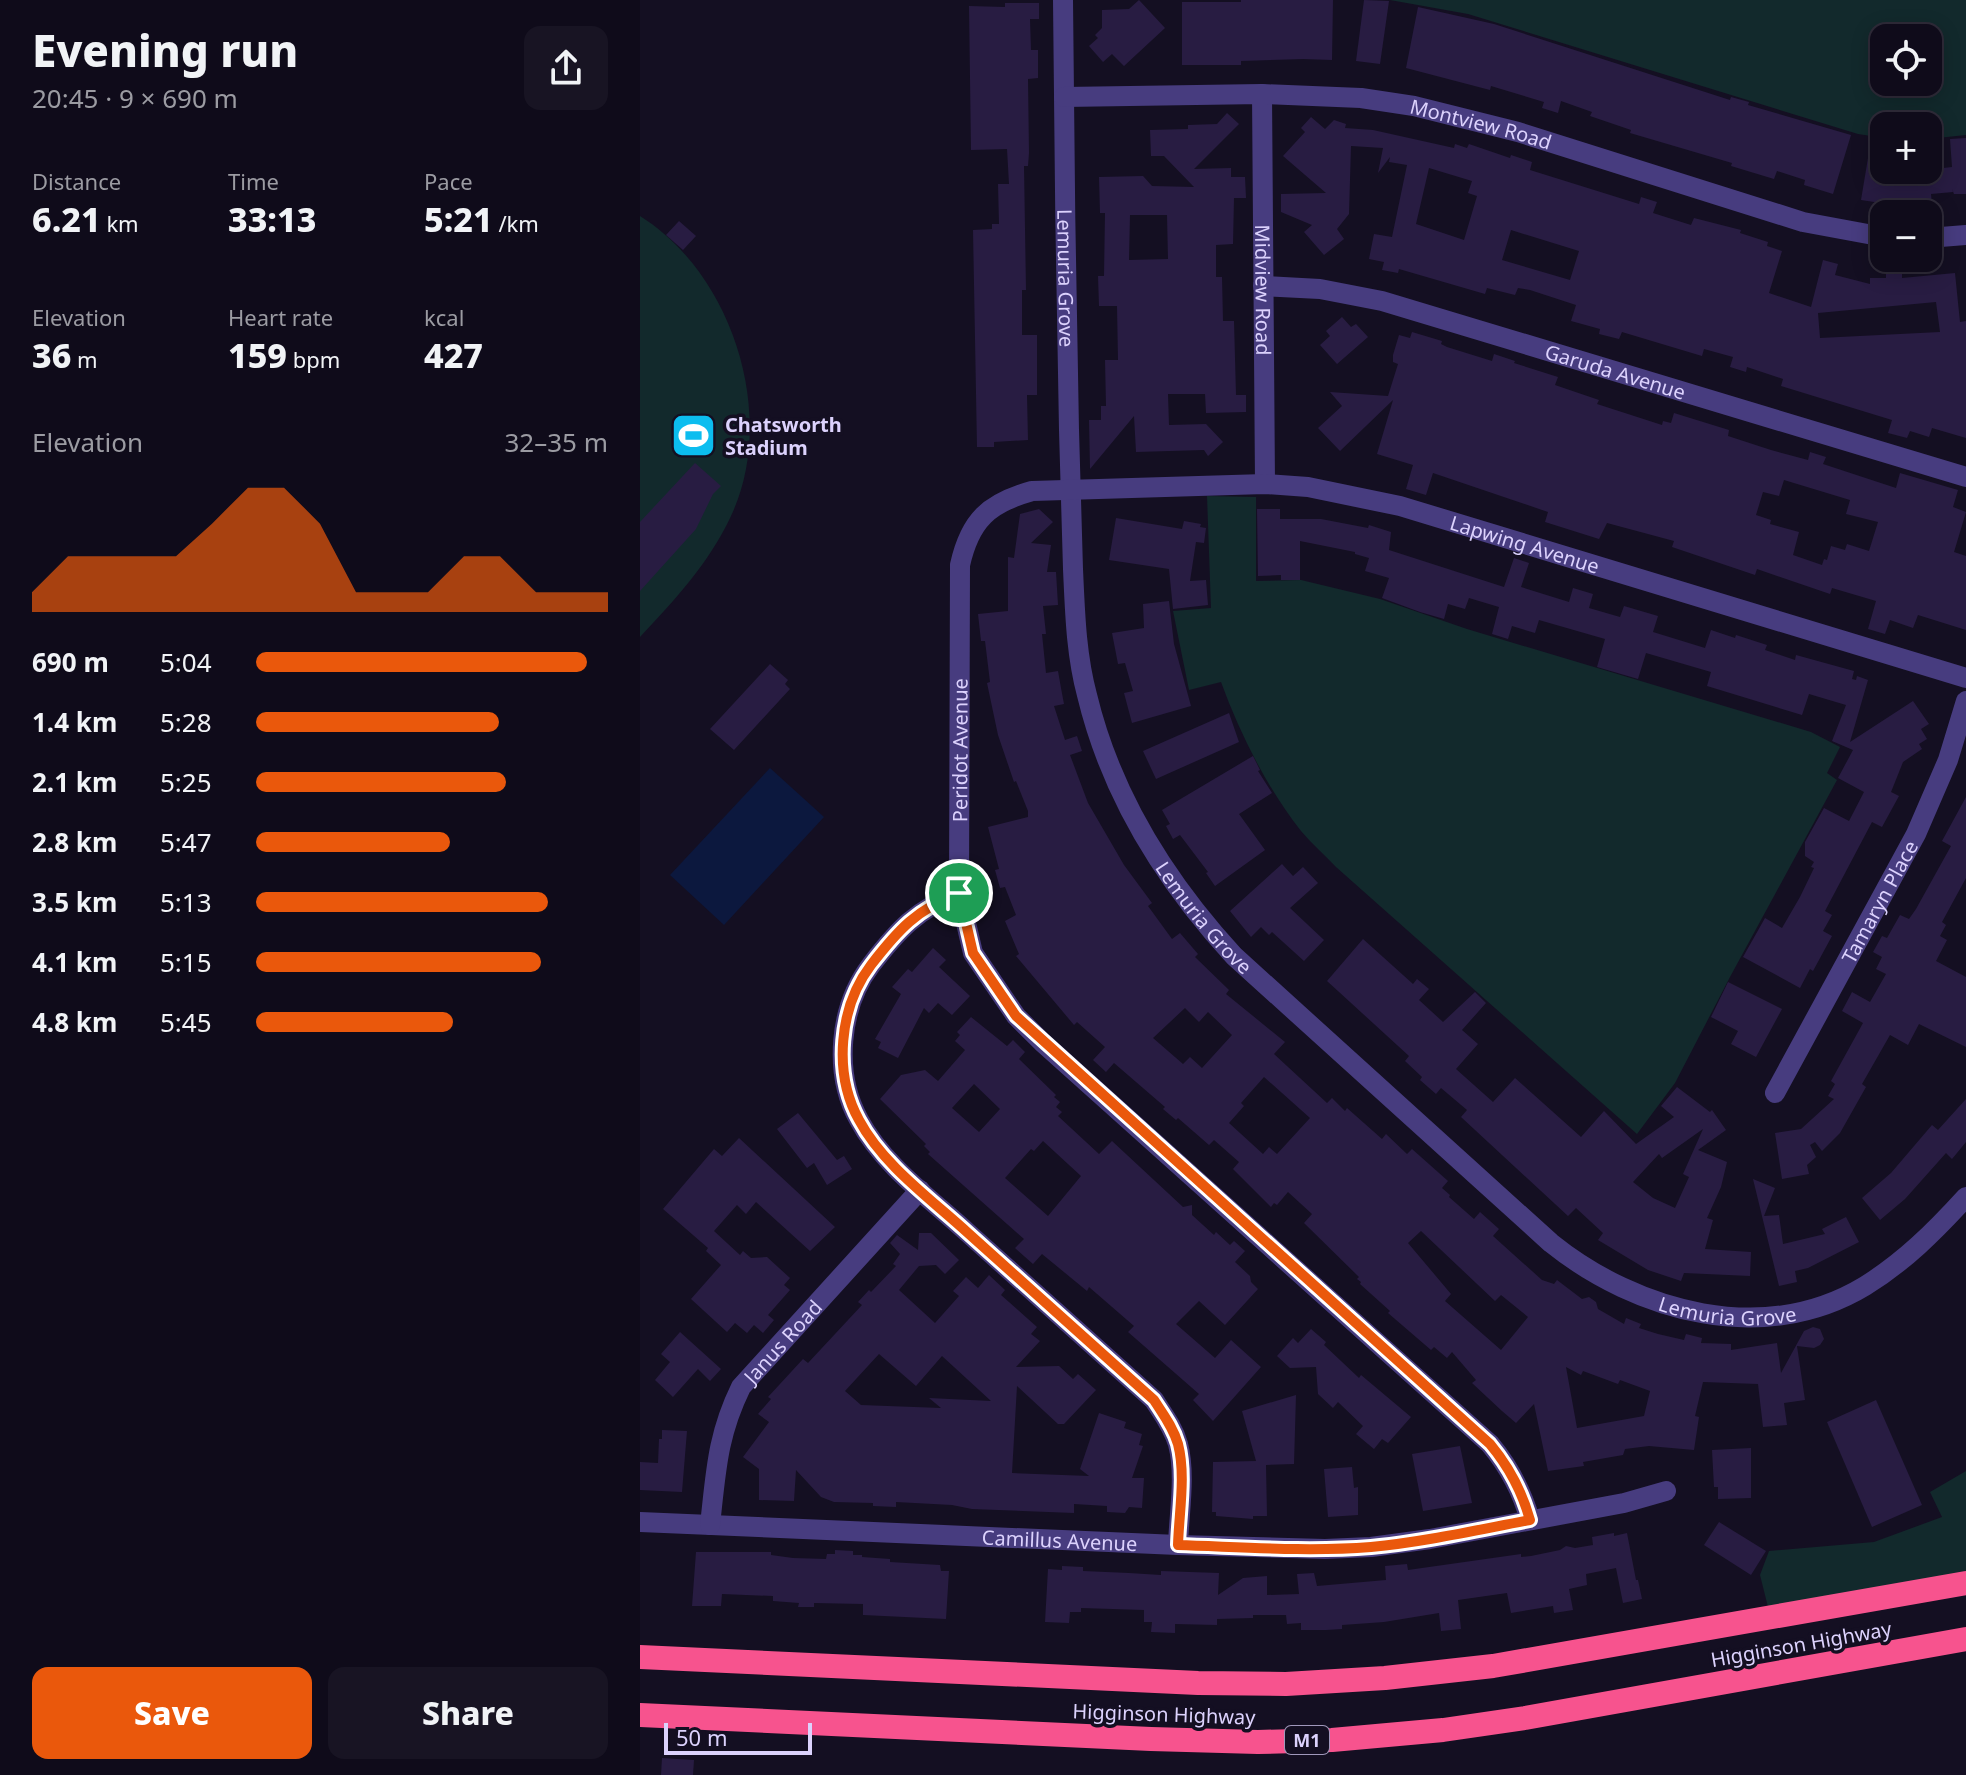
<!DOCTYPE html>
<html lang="en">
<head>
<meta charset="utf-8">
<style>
  :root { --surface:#0f0b1a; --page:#181423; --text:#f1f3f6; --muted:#9b9ba2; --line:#2f2b39; --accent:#ea580c }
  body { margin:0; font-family:"Noto Sans",sans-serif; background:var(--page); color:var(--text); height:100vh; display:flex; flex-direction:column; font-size:30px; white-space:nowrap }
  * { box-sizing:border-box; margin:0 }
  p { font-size:26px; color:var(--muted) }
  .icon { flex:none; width:44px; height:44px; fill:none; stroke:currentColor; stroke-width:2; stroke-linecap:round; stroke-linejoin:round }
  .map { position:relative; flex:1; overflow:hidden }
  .drawer { display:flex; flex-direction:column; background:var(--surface); width:640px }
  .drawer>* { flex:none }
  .tools { position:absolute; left:1230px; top:24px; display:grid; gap:16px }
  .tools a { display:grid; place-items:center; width:72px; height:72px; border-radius:16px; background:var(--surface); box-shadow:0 4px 20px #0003,0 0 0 2px var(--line); font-size:40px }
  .scale { position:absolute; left:24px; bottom:20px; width:148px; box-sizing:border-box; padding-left:8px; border:4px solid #dcd2fd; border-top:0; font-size:22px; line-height:28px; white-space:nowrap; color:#dcd2fd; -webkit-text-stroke:6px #140f22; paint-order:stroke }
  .pin { position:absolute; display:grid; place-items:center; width:68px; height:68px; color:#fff; margin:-34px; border:4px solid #fff; border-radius:50%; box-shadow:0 2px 8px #0007 }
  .round { display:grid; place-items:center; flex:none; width:84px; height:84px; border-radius:16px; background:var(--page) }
  .overview { display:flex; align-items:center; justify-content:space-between; height:136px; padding:0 32px }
  h1 { font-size:44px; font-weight:800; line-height:60px }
  .stats { display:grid; grid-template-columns:repeat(3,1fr); gap:12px; height:136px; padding:8px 32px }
  .stats div { display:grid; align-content:center }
  .stats b { font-size:34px; font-weight:800 }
  .stats small { font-size:22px; font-weight:400 }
  .stats p { font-size:22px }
  .chart { height:224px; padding:16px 32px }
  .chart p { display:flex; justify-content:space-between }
  .chart svg { width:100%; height:144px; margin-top:8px; fill:var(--accent); opacity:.7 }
  .primary-button { display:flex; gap:16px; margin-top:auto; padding:16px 32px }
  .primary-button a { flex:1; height:92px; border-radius:16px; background:var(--accent); color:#fff; font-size:32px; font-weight:800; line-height:92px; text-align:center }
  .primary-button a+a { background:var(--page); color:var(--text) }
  ul { padding:0 32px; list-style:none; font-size:26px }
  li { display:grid; grid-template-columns:128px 96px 1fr; align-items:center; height:60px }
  li i { height:20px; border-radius:10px; background:var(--accent) }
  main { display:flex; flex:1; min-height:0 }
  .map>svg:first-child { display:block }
</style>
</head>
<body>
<main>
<section class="drawer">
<div class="overview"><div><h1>Evening run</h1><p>20:45 · 9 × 690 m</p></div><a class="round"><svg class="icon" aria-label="share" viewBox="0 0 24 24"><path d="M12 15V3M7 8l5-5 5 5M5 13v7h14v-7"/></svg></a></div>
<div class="stats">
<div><p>Distance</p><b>6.21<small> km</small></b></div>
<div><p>Time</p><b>33:13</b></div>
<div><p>Pace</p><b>5:21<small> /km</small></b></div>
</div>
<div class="stats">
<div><p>Elevation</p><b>36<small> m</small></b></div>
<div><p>Heart rate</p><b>159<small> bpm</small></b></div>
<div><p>kcal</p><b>427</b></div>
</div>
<div class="chart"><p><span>Elevation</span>32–35 m</p>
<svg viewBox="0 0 160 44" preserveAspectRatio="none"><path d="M0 44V38L10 27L20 27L30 27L40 27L50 17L60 6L70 6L80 17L90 38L100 38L110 38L120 27L130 27L140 38L150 38L160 38V44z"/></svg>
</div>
<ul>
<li><b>690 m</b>5:04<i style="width:94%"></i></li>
<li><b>1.4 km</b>5:28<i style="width:69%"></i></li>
<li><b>2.1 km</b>5:25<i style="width:71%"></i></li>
<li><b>2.8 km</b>5:47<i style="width:55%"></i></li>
<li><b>3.5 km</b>5:13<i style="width:83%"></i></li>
<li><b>4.1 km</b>5:15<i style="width:81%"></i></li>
<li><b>4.8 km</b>5:45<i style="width:56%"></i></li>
</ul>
<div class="primary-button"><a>Save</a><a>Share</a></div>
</section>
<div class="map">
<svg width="1326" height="1775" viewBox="0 0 1326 1775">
  <rect width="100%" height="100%" fill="#140f22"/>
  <g fill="#12292c" fill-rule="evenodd">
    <path d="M750 0H1326V135L1288 139V126H1244V138L1218 134 828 14ZM1288 38V82H1244V38Z"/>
    <path d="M0 216C93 274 138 416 91 516 69 563 35 600 0 637Z"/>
    <path d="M567 496 616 497V581L661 580 740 599 827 629 1171 732 1200 747 1187 773 1197 780 1090 977 1035 1083 997 1134 696 867C685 855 672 844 661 831 627 788 600 734 581 682L549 690 533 611 571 608Z"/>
    <path d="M1326 1471V1580L1130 1615 1120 1575 1129 1551 1234 1542 1302 1517 1290 1492Z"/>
  </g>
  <path fill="#0c183e" d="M130 768 184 817 84 925 30 875Z"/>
  <g fill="#281c42" fill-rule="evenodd">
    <path d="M499 0 525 28 484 66 472 54 463 62 449 46 458 38 455 35 462 28V10L489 9Z"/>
    <path d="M601 0H693L692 60 663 59 601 61V65H542V2H601Z"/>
    <path d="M724 0 749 1 740 64 716 61Z"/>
    <path d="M365 3H399V19H390L391 50H398V78L388 79 389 153 388 166H384L386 290H382V335H397V395H387L388 440 354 442V447H337L333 230 352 229V224H359L358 184H369L367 149 331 150 329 6 365 7Z"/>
    <path d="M778 7 854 24 1090 100 1091 97 1109 102 1108 105 1211 135 1193 194 1164 185 1165 180 1137 171 1134 179 1091 166 1092 163 990 133 991 130 950 116 952 112 921 101 918 113 902 108 904 102 851 86 850 90 766 68Z"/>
    <path d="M587 113 599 124 554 169 591 168V177H605L606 198H594L593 244 576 245V277H582L583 321H594L596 395H606V412L566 413 565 394H528L529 425 566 424 583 442 568 456 564 450 496 452 494 416 450 469 449 420H461V406H466L465 360H478L477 306H459L458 276H464L465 213H460L459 177 503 176 512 186 554 187 524 156H511L510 130 548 129V125L577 124ZM490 215H527L528 259 489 260Z"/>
    <path d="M671 117 685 129 694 120 706 124 705 128 733 130 814 148 815 144 827 148 829 144 870 158 871 155 892 162 890 170 999 204 1001 197 1017 202 1013 213 1051 225 1054 218 1101 230 1100 233 1128 242 1127 246 1142 251 1129 293 1171 307 1183 260 1198 264 1195 275 1230 284V278H1246V270H1262V278L1315 273 1320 322 1326 321V438L1292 428 1289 437 1270 431 1267 438 1248 433 1252 420 1141 386 1143 379 1107 367 1106 372 1090 367 1093 357 1064 349 1062 356 982 332 979 339 959 334 960 329 931 321 936 305 890 290 878 288 875 295 847 288 845 294 759 269 758 273 742 270 744 262 729 259 734 234 752 237 767 165 749 162 750 157 738 173 743 148 711 146 709 214 697 229 704 239 684 255 664 232 672 225 641 212V194L686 193 643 156 665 132 661 128ZM789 168 832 181 828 193 837 196 824 240 776 224ZM871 230 939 251 930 280 862 260ZM1296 302 1300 332 1180 338 1178 313Z"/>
    <path d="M1326 138V194H1314L1312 189 1313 192 1291 194 1292 205 1267 207 1221 200 1228 158 1243 160 1241 175 1312 167 1310 139Z"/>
    <path d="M39 221 56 236 43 250 26 235Z"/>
    <path d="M702 317 711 327 716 324 728 337 697 364 680 345 690 336 686 331Z"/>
    <path d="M772 332 802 341 801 344 807 347 852 361 854 354 875 361 874 363 918 377 915 385 959 400 957 404 1022 425 1023 421 1031 423 1034 413 1089 430 1088 436 1131 450 1168 460 1170 452 1186 457 1183 464 1256 488 1260 473 1318 490 1313 507 1326 512 1314 552 1326 556V630L1278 615 1273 628 1250 620 1245 634 1228 629 1236 601 1192 588 1190 594 1117 569 1115 575 1032 547 1034 541 967 523 959 539 905 522 908 512 793 473 786 495 766 489 773 465 737 454 753 400 700 451 678 428 702 406 690 392 748 396 758 364 753 362V355L759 335 770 338ZM1144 480 1210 500 1206 514 1238 522 1229 551 1207 544 1205 550 1191 546 1187 560 1184 559 1182 565 1153 555 1159 532 1130 524 1131 520 1116 515 1123 492 1139 496Z"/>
    <path d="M55 463 81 486 73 494 56 529 0 591V522Z"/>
    <path d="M399 509 413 522 391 543 411 545 407 572H416L418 605 403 606 406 634H402L406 673 418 671 421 688 424 704 414 706 425 740 437 736 442 751 430 755 448 803 484 865 512 903 508 906 532 939 540 933 558 954 555 957 589 990 586 994 645 1042 634 1054 687 1103 692 1098 705 1111 707 1108 742 1139 746 1134 767 1154 772 1149 808 1181 802 1188 810 1195 809 1197 834 1219 840 1212 859 1229 853 1236 902 1280 914 1284 917 1280 942 1299 949 1297 956 1302 958 1309 984 1324 986 1318 1001 1324 999 1328 1018 1334 1044 1340 1046 1334 1062 1338 1061 1343 1091 1344V1350L1137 1343 1141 1373 1164 1331 1173 1327 1180 1329 1184 1339 1180 1345 1174 1348 1157 1346 1165 1400 1144 1403 1147 1425 1123 1427 1118 1384 1063 1382 1055 1416 1059 1417 1054 1450 1009 1446 985 1449 983 1455 943 1462 944 1466 908 1471 894 1404 876 1423 862 1411 832 1383 836 1380 812 1352 807 1358 794 1347 791 1350 748 1313 750 1311 720 1284 721 1282 717 1279 719 1277 664 1223 672 1214 648 1192 637 1205 634 1203 631 1207 593 1169 599 1162 574 1140 569 1145 538 1118 536 1120 523 1109 525 1107 474 1063 466 1072 453 1060 465 1047 437 1022 434 1025 376 956 379 954 365 921 376 915 365 887 360 888 355 870 359 869 348 827 388 817V811L376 781 374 782 358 735 347 683 350 682 345 641H341L338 614 368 611V557L374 558 380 514ZM545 1008 559 1022 568 1012 592 1035 562 1068 550 1057 543 1064 513 1038ZM624 1077 670 1118 637 1154 629 1147 623 1154 589 1123 604 1106 601 1103ZM781 1231 855 1301 861 1295 888 1317 861 1350 805 1301 811 1294 768 1243ZM926 1367 941 1375 943 1371 978 1384 980 1380 1010 1391 1004 1416 937 1428Z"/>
    <path d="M617 509H640V519H681L728 528 729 525 751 532 749 550 864 587 874 558 889 563 881 587 929 602 933 588 953 594 949 608 980 617 984 606 1018 616 1013 632 1065 648 1071 630 1095 638 1096 635 1127 645 1125 650 1155 660 1156 655 1214 671 1212 679 1216 680 1217 676 1228 680 1210 742 1273 701 1289 724 1281 729 1287 739 1279 744 1282 749 1263 762 1251 792 1259 796 1242 827 1232 822 1185 911 1192 915 1183 931 1192 936 1173 971 1170 969 1160 988 1103 957 1125 918 1142 928 1160 897 1174 868 1171 867 1174 862 1165 856V842L1184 808 1209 821 1224 792 1198 778 1213 750 1192 741 1206 705 1169 694 1162 715 1067 686 1071 672 1006 653 998 679 957 667 965 639 899 620 895 633 872 626 868 639 852 634 859 607 829 598 825 609 808 604 804 619 780 612 742 598 749 578 725 571 729 558 715 554V552L660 541V580H641V575L618 576Z"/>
    <path d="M476 518 542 529 544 521 561 524 560 527 566 528 564 543 556 542 550 581 566 580 568 605 533 609 529 569 469 560Z"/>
    <path d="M529 601 534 644 551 706 492 723 484 693 493 691 485 663 478 664 472 633 504 628 503 604Z"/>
    <path d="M130 664 148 680 145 684 150 689 94 750 70 729Z"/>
    <path d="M589 713 599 742 516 779 503 751Z"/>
    <path d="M613 756 620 770 618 771 632 793 599 814 625 850 575 886 566 873 568 872 540 835 533 839 526 826 530 824 522 810Z"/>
    <path d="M1326 797V878L1302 922 1306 925 1300 936 1307 940 1296 961 1326 977V1047L1279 1024 1268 1045 1250 1035 1222 1084 1226 1087 1200 1133 1182 1151 1175 1142 1170 1145 1176 1157 1167 1165 1169 1174 1142 1179 1135 1133 1161 1129 1194 1099 1188 1096 1195 1084 1191 1081 1223 1023 1202 1011 1212 992 1230 1002 1246 974 1236 969 1242 957 1233 952 1242 936 1247 938 1260 915 1269 919 1276 909 1311 846 1302 841Z"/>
    <path d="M642 864 653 876 663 867 678 883 650 908 684 940 664 961 632 932 629 935 621 927 611 937 590 911Z"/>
    <path d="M723 939 773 984 777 979 789 989 779 1000 803 1022 835 992 846 1003 822 1030 838 1044 816 1069 853 1102 875 1078 941 1137 964 1111 996 1144 1034 1117 1021 1106 1037 1087 1070 1112 1072 1110 1086 1130 1058 1150 1087 1162 1081 1187 1067 1218 1073 1220 1065 1249 1111 1252 1110 1276 1044 1273 1041 1281 1008 1270 958 1240 963 1233 936 1208 928 1216 821 1117 827 1110 801 1088 796 1094 780 1080 782 1077 765 1061 769 1056 687 981ZM1063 1129 1043 1174 1049 1177 1035 1208 1013 1198 993 1182 1019 1154 1022 1158Z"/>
    <path d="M293 948 306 960 299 967 330 996 312 1015 298 1003 289 1013 284 1008 258 1058 238 1048 241 1042 235 1039 261 994 252 987 268 969 272 972Z"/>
    <path d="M1088 982 1142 1009 1116 1057 1091 1044 1098 1031 1071 1017Z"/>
    <path d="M331 1017 367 1046 373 1040 385 1052 379 1059 416 1095 414 1097 420 1102 416 1107 422 1112 418 1116 459 1154 472 1141 543 1207 552 1205V1215L574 1235 576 1232 590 1245 594 1241 605 1251 595 1262 610 1276 611 1282 618 1289 585 1325 559 1301 536 1324 575 1358 591 1340 621 1367 573 1421 553 1400 559 1394 488 1332 494 1326 449 1287 447 1291 402 1254 393 1264 375 1248 384 1239 288 1154 290 1152 284 1146 286 1144 240 1099 261 1075 285 1070 298 1081 325 1050 315 1041 320 1035 317 1032ZM334 1084 360 1109 339 1132 312 1108ZM403 1141 441 1176 408 1216 365 1178 391 1149 394 1151Z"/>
    <path d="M1326 1099V1142L1312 1159 1306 1153 1265 1199 1240 1220 1222 1198 1251 1173 1292 1125 1298 1130Z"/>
    <path d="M158 1113 197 1160 204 1156 212 1169 187 1185 174 1163 167 1168 137 1129Z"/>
    <path d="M99 1138 195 1227 170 1251 116 1202 106 1214 97 1205 74 1231 100 1255 103 1251 111 1258 127 1257 150 1278 144 1285 150 1290 128 1315 134 1320 123 1333 114 1325 107 1333 95 1323 87 1332 51 1299 81 1265 66 1251 68 1248 23 1209 74 1149 82 1156Z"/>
    <path d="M1113 1179 1135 1188 1124 1216 1139 1215 1143 1244 1185 1234 1182 1229 1206 1217 1219 1242 1168 1268 1155 1271 1157 1282 1139 1286Z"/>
    <path d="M279 1233H291L319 1260 305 1274 296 1265 279 1266 259 1290 295 1323 319 1296 313 1291 326 1277 338 1288 349 1275 365 1290 361 1295 397 1327 391 1334 400 1341 376 1367 419 1366 433 1379 438 1374 456 1390 424 1424H418L377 1386 372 1473 449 1476 440 1469 459 1413 486 1422 484 1428 502 1434 499 1445 503 1446 492 1478H504L502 1508 489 1507 485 1513 467 1512V1506L434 1504V1513L332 1509 312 1505 256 1502V1507L233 1506V1503L194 1502 181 1497 156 1470 154 1501 119 1500V1469L103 1457 129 1422 118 1414 131 1399 128 1397 163 1359 168 1363 222 1305 218 1302 229 1290 231 1292 256 1266 253 1264 260 1254 250 1243 257 1235 278 1250ZM239 1354 276 1386 302 1356 351 1401 289 1398 301 1408 221 1405 205 1391Z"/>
    <path d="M671 1329 686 1342 684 1345 719 1378 721 1375 771 1417 748 1443 742 1439 734 1449 716 1434 723 1426 698 1402 693 1408 678 1394 676 1367 650 1368 637 1356 653 1338 658 1343Z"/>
    <path d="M40 1332 81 1369 70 1381 58 1369 33 1397 15 1380 30 1362 21 1354Z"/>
    <path d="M656 1395 654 1464 626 1465 627 1516H613V1519L576 1516V1512H572L573 1462 616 1461 602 1411Z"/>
    <path d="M1236 1400 1282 1505 1232 1527 1187 1422Z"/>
    <path d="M22 1430 47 1431 42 1492 0 1490V1462L18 1463 19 1439H22Z"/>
    <path d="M820 1446 832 1503 783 1511 772 1454Z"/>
    <path d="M1111 1448V1498L1078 1499V1487H1074L1072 1450Z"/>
    <path d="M712 1467 714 1488 718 1487V1515L688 1517 684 1469Z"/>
    <path d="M1079 1522 1126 1551 1111 1575 1064 1545Z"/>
    <path d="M974 1533V1536L987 1533 996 1580H998L1002 1599 983 1603 976 1568 946 1574 947 1585 929 1589 933 1610 914 1613 913 1606 871 1613 867 1593 818 1600 821 1629 801 1631 799 1613 744 1622 702 1625V1629L686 1630H661V1623L647 1624 646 1615H613V1618L577 1619V1625L535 1624V1633L511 1632 512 1622H504V1610L441 1608V1612H430L429 1623 405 1622 408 1569 422 1570V1566L443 1567V1571L489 1573 521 1575V1571L579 1573 578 1595 603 1578 627 1576V1595L659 1594 657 1574 674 1573 677 1586 746 1580 745 1566 767 1564 768 1570 881 1554V1557L891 1556 920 1550 926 1546 935 1548 953 1545 952 1537Z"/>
    <path d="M195 1550 213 1551V1555H222V1557L250 1559V1562L300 1565 301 1571H309L306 1619 223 1615V1604L174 1603V1607H158L159 1603 133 1601V1596L82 1594 81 1606H52L56 1552H131V1555L153 1558 186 1559 187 1554H195Z"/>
    <path d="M22 1758 54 1760 53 1775H21Z"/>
  </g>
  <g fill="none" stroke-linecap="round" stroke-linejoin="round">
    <g stroke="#473c7f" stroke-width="20">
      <path id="s1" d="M423 0C424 143 426 287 429 430 430 476 432 523 433 569 435 612 436 654 447 695 471 795 525 881 594 956L911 1243C997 1312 1124 1347 1225 1286 1264 1262 1295 1231 1326 1197"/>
      <path id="s2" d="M622 94 625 484"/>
      <path id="s3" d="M424 97 622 94 721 98 774 106 878 132 1163 222 1244 237"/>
      <path d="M1288 238 1326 235"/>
      <path id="s4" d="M623 286 680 289 742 301 1326 477"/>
      <path d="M319 893C277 909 258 930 231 965 199 1007 193 1073 219 1120 243 1165 291 1199 328 1233 390 1289 452 1344 514 1400 523 1414 533 1427 538 1444 546 1475 539 1513 538 1545"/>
      <path id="s5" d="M1135 1093 1276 834 1308 760 1326 701"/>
      <path id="s6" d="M890 1520C882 1491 870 1468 850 1444L402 1042 376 1016 333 953 319 893 320 565C330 520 349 503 392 491L625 484 668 487 760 506 1326 678"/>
      <path id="s7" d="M0 1522 538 1545 685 1549 731 1547 790 1539 984 1503 1026 1491"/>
      <path id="s8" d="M70 1525C76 1472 77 1436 101 1387L280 1190"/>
    </g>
    <g stroke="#f7538e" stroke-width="24">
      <path d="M0 1657 558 1683 646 1684 745 1678 853 1666 1326 1583"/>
      <path d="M0 1715 511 1739 618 1742 692 1740 803 1730 885 1718 1326 1639"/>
    </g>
  </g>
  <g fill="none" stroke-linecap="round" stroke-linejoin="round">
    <defs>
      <path id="route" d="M319 893 333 953 376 1016 850 1444C870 1468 882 1491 890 1520 837 1530 784 1542 731 1547 667 1552 602 1547 538 1545 539 1513 546 1475 538 1444 533 1427 523 1414 514 1400 452 1344 390 1289 328 1233 291 1199 243 1165 219 1120 193 1073 199 1007 231 965 258 930 277 909 319 893Z"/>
    </defs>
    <use href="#route" stroke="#fff" stroke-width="16"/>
    <use href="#route" stroke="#ea580c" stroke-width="10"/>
  </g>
  <defs>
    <symbol id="stadium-square" viewBox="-11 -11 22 22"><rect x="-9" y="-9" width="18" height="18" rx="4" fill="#0cbdef" stroke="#140f22"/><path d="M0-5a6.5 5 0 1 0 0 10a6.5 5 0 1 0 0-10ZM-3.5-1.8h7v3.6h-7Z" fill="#fff"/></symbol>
  </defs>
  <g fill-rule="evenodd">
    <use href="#stadium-square" x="28" y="410" width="51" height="51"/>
  </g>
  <g text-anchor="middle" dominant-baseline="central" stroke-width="7" stroke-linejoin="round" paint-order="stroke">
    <rect fill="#140f22" stroke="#a098bb" stroke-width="2" x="645" y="1726" width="44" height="28" rx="6"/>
    <g font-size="18" font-weight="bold" fill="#dcd2fd">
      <text x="667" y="1740">M1</text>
    </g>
    <g font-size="20" fill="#dcd2fd" stroke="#140f22">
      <text stroke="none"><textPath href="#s3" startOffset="420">Montview Road</textPath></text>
      <text stroke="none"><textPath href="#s1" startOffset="278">Lemuria Grove</textPath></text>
      <text stroke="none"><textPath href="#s2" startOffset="196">Midview Road</textPath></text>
      <text stroke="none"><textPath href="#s4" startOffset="364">Garuda Avenue</textPath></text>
      <text stroke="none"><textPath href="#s6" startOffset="1802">Lapwing Avenue</textPath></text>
      <text stroke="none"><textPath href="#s6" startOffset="1006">Peridot Avenue</textPath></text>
      <text stroke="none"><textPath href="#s5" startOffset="218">Tamaryn Place</textPath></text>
      <text stroke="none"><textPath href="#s1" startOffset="950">Lemuria Grove</textPath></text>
      <text stroke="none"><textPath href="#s1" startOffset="1620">Lemuria Grove</textPath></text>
      <text stroke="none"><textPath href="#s8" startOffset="204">Janus Road</textPath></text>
      <text stroke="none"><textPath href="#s7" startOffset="420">Camillus Avenue</textPath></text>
      <text transform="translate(1161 1644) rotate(-10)">Higginson Highway</text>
      <text transform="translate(524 1714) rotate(2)">Higginson Highway</text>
    </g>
    <g font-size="20" font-weight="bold" fill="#dcd2fd" stroke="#140f22" text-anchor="start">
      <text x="85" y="424">Chatsworth<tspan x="85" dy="23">Stadium</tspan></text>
    </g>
  </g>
</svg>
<div class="tools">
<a><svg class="icon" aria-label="locate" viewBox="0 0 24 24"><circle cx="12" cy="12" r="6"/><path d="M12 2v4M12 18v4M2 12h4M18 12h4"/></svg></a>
<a>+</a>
<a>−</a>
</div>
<div class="scale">50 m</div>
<div class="pin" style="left:319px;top:893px;background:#1e9e55"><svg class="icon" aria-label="arrive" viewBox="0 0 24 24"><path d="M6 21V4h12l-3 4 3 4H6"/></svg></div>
</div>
</main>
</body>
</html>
